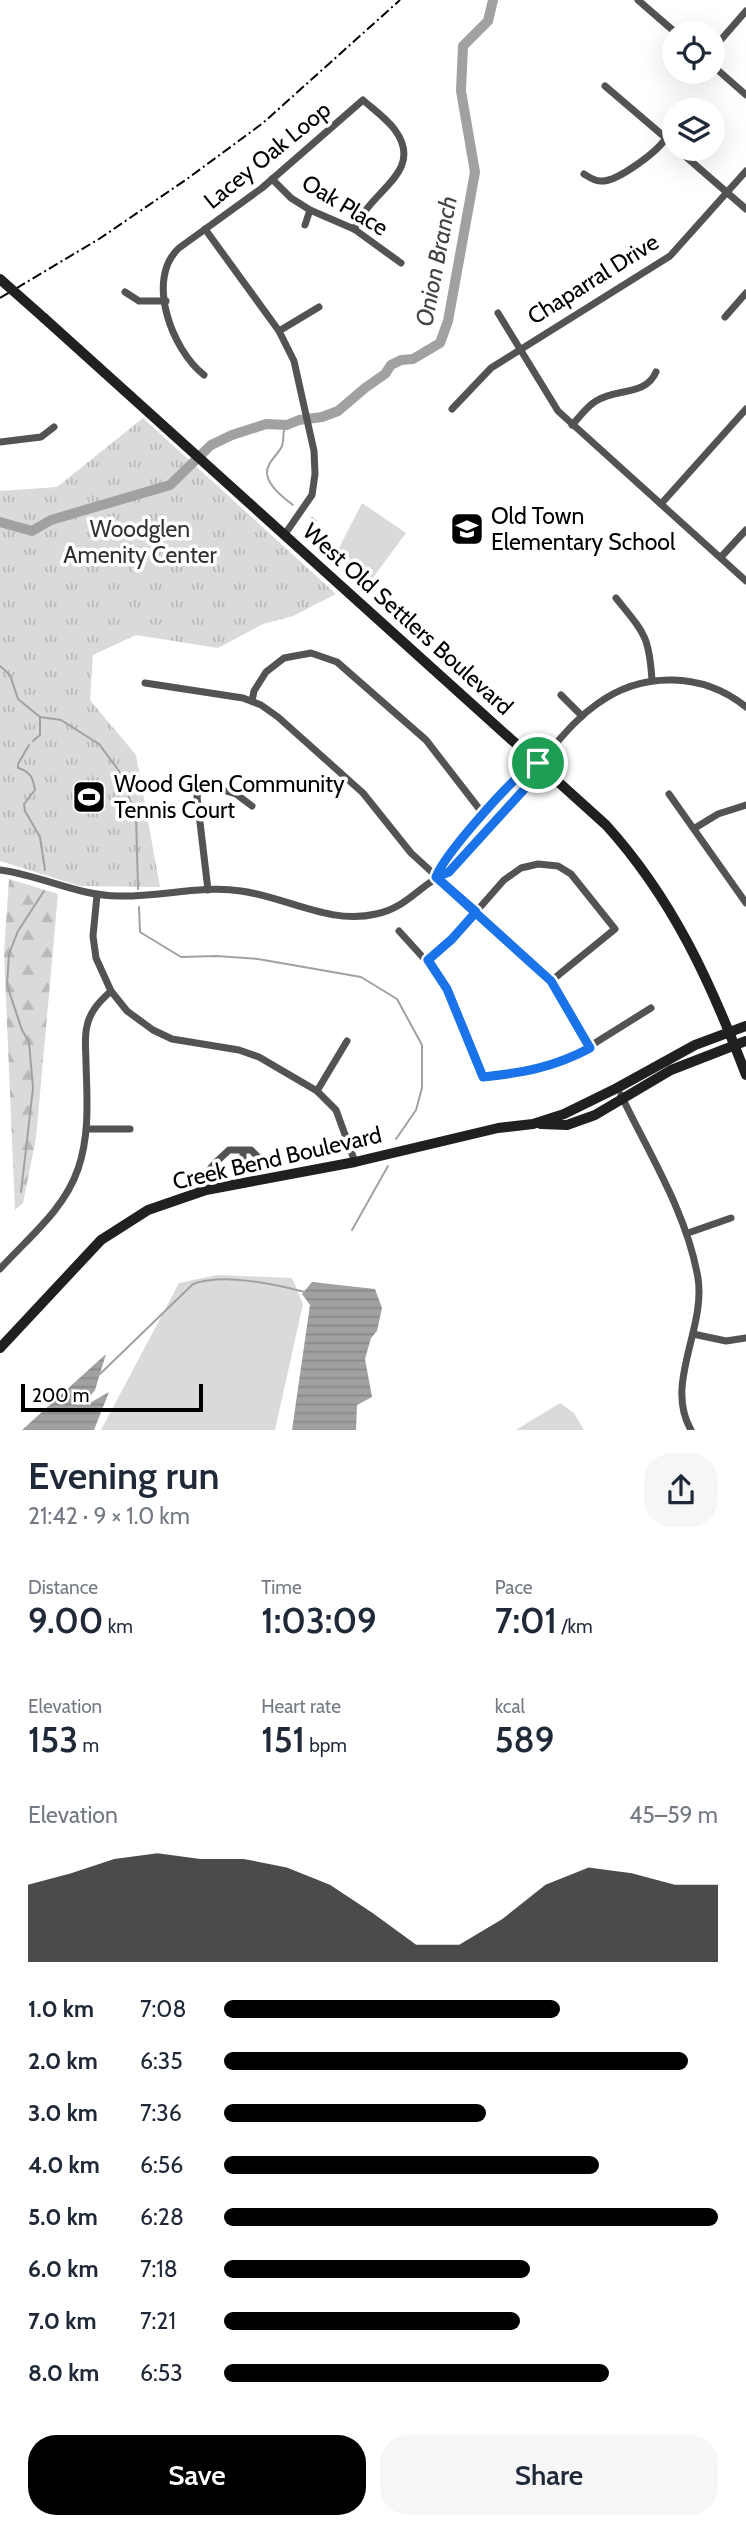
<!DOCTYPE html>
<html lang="en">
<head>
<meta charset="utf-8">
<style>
  :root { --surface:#fff; --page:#f6f6f7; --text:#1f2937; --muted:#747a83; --accent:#000 }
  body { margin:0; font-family:Cabin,sans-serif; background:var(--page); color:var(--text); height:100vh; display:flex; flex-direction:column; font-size:26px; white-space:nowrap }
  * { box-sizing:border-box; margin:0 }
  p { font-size:23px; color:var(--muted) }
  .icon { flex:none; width:38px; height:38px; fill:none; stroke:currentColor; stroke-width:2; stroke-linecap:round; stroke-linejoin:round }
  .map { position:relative; height:1430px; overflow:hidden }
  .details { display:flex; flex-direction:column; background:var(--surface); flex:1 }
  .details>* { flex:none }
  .buttons { position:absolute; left:662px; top:21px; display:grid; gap:14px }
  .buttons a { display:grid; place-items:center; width:63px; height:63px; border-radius:50%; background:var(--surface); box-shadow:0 7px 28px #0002; font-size:35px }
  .scale { position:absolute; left:21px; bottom:18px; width:182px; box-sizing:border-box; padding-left:7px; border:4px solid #000; border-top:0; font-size:19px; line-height:24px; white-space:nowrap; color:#000; -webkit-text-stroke:5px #fff; paint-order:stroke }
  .pin { position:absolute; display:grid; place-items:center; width:60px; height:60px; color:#fff; margin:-30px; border:4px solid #fff; border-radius:50%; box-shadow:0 2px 7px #0007 }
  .round { display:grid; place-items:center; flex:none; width:74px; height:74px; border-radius:28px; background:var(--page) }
  .head { display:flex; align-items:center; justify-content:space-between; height:119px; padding:0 28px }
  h1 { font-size:38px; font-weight:600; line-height:52px }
  .stats { display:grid; grid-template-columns:repeat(3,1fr); gap:10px; height:119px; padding:7px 28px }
  .stats div { display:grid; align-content:center }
  .stats b { font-size:35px; font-weight:600 }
  .stats small { font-size:19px; font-weight:400 }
  .stats p { font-size:19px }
  .chart { height:196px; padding:14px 28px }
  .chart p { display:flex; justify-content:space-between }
  .chart svg { width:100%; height:126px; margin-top:7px; fill:var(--accent); opacity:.7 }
  .primary-button { display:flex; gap:14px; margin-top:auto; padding:14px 28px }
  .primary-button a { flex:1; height:80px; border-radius:28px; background:var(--accent); color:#fff; font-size:28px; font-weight:600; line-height:80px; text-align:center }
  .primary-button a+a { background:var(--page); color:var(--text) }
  ul { padding:0 28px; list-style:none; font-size:23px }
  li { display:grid; grid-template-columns:112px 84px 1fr; align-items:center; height:52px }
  li i { height:18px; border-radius:9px; background:var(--accent) }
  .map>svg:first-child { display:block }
</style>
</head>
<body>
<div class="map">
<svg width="746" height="1430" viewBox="0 0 746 1430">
  <defs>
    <pattern id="forest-firs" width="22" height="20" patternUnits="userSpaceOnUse" patternTransform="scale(1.75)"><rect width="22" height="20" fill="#dadada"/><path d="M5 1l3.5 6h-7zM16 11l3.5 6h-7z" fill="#b9b9b9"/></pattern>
    <pattern id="park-tufts" width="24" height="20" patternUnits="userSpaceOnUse" patternTransform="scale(1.75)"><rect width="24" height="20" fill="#dadada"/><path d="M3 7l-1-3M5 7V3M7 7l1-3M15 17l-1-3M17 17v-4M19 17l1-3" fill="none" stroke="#b9b9b9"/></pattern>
    <pattern id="water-rules" width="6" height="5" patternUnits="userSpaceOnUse" patternTransform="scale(1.75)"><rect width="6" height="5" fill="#a1a1a1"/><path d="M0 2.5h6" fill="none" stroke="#898989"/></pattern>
  </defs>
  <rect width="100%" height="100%" fill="#fff"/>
  <g fill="#dadada">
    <path d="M362 503 406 533 372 579 338 550Z"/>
    <path d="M217 1275 292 1278 303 1304 275 1430H101L179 1283Z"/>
    <path d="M560 1403 574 1413 584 1430H516Z"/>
  </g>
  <path fill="url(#forest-firs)" d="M9 879 58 894 36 1138 23 1203 15 1210 4 953Z"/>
  <path fill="url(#park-tufts)" d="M143 418 336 594 293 616 263 624 218 648 136 635 93 655 90 700 136 755 160 887 80 886 0 861V491L57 487Z"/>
  <g fill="url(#water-rules)">
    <path d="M312 1282 375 1289 382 1308 377 1331 371 1338 365 1359 372 1397 357 1405 356 1430H292L310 1305 302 1294Z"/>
    <path d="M106 1354 95 1390 83 1405 88 1404 109 1392 94 1430H22Z"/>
  </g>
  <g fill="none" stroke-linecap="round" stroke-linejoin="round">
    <g stroke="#a1a1a1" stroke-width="2">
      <path d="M287 425C281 431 285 438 282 446 279 453 272 458 269 465 260 480 282 497 293 505"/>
      <path d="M312 518 316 521"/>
      <path d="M0 666 10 675 18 699 40 717V735L33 741"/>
      <path d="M40 717 61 720 99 744 119 771 136 816 138 889"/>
      <path d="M29 745 18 764V768C31 772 33 778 35 790L24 804 25 811 40 837 45 870"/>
      <path d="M139 907 140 932 181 957 216 956 258 959 361 977 397 999 422 1045V1088L416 1110 396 1139"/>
      <path d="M21 1192 33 1088 29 1042 22 1030 7 985 9 954 18 931 44 891"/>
      <path d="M352 1230 388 1166"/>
      <path d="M100 1374 193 1284C224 1273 273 1284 305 1292"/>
    </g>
    <path stroke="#a1a1a1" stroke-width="10" d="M0 522 32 531 51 520 170 485 211 445 232 435 266 424 287 425 299 420 322 417 338 411 365 388 385 374 391 365 401 360 413 359 440 343 448 321 475 172 461 91 463 46 488 21 493 0"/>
    <g stroke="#535353" stroke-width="7">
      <path d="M638 0 676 33"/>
      <path d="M712 50 746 11"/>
      <path d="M712 65 746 95"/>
      <path d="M605 86 674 145"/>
      <path d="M677 149 746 209"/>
      <path d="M584 174C589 177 594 181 600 181 616 183 657 152 666 138"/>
      <path d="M272 179 291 198 310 210 354 229 401 263"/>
      <path d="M305 225 310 210"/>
      <path d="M205 229 279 331 294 361 314 451 315 474 312 495 285 534"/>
      <path d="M125 292 139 301H166"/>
      <path d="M498 313 558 411 746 581"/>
      <path d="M725 317 746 293"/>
      <path d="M279 331 319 307"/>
      <path d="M204 375C172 350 145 279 179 248L262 188 363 100C373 109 387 119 395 130 421 166 384 185 366 210 362 216 358 223 354 229"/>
      <path d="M452 409 491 368 670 256 746 171"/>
      <path d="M572 425C580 417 586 407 596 401 616 388 646 396 656 372"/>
      <path d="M0 442 41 437 54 427"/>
      <path d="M661 504 746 409"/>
      <path d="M721 557 746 530"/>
      <path d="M616 598C644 633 649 635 652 680"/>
      <path d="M145 683 243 698 261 705 278 717 363 793 411 853 551 981 590 1048"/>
      <path d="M561 695 582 716"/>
      <path d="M252 701 254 691 266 672 284 658 311 653 337 662 426 740 484 815 493 822"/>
      <path d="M669 794 746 903"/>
      <path d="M695 828 718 814 746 805"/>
      <path d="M0 870C40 875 78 896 119 896 160 897 201 885 241 891 286 897 330 925 376 914 409 907 421 883 448 872L529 784 538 763"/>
      <path d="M436 877 440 864C466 835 490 803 519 776 525 770 534 767 540 761 559 741 574 720 597 704 642 671 703 672 746 707"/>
      <path d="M208 890 197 797 200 783 236 794 252 806"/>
      <path d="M97 895 93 936 96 958 111 991 127 1011 153 1030 172 1039 239 1050 259 1057 317 1091 336 1110 355 1162"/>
      <path d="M399 931 439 975 483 1077 540 1069 571 1058 651 1008"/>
      <path d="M428 960 452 939 504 880 521 868 538 864 558 866 571 874 615 929 551 981"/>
      <path d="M317 1091 347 1041"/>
      <path d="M621 1095C649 1154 687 1213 698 1278 706 1329 664 1384 691 1430"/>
      <path d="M87 1129H130"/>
      <path d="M206 1190C204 1168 215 1164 229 1150H251L261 1160 262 1164 257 1168 249 1167 243 1159V1150"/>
      <path d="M688 1233 731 1218"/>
      <path d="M0 1269C29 1237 64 1210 78 1169 90 1134 87 1099 86 1063 86 1050 84 1038 87 1026 90 1011 100 1001 111 991"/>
      <path d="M693 1334 726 1341 746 1338"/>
    </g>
    <g stroke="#202020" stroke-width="10">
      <path d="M44 318 606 825C673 899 711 983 746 1075"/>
      <path d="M541 1124 567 1125 595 1115 671 1070 746 1041"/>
      <path d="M0 1348 101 1240 148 1210 206 1190 355 1162 498 1128 533 1124 564 1114 617 1088 695 1045 746 1026"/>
    </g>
    <path stroke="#000" stroke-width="2" stroke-dasharray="10 3.5 2 3.5" stroke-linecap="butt" d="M0 298 99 239 187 179 263 123 400 0"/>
    <path stroke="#202020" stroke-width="10" d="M0 279 44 318"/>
  </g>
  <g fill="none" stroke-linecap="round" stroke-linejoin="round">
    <defs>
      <path id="route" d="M538 763C532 767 525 770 520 775 501 792 444 855 436 877L476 912 452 939 428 960 447 989 483 1077C522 1073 555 1067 590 1048L551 981 436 877 449 872 529 784 538 763"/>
    </defs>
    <use href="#route" stroke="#fff" stroke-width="14"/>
    <use href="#route" stroke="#1a73e8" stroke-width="9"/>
  </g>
  <defs>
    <symbol id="school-square" viewBox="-11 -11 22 22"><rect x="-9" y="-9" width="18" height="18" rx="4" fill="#000" stroke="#fff"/><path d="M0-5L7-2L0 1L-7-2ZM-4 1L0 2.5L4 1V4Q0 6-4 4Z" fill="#fff"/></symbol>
    <symbol id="stadium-square" viewBox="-11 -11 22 22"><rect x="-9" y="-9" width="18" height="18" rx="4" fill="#000" stroke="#fff"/><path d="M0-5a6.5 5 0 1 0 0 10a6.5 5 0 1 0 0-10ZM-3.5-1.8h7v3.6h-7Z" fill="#fff"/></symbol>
  </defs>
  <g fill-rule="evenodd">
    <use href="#school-square" x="448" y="510" width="38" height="38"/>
    <use href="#stadium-square" x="70" y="778" width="38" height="38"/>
  </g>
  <g text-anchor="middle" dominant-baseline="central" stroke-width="7" stroke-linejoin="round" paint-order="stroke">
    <g font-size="23" fill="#000" stroke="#fff">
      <text transform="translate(267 155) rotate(-39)">Lacey Oak Loop</text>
      <text transform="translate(345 205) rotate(31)">Oak Place</text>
      <text transform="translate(593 279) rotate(-32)">Chaparral Drive</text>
      <text transform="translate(408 619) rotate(42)">West Old Settlers Boulevard</text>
      <text transform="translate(277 1158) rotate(-13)">Creek Bend Boulevard</text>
    </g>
    <g font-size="23" fill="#000" stroke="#fff" text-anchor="start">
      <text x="491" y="516">Old Town<tspan x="491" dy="26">Elementary School</tspan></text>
      <text x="114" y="784">Wood Glen Community<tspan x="114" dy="26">Tennis Court</tspan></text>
    </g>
    <g font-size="23" fill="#313131" stroke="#fff">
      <text x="140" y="529">Woodglen<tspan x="140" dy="26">Amenity Center</tspan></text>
    </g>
    <g font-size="24" font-style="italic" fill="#424242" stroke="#fff">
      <text transform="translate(436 261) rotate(-79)">Onion Branch</text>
    </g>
  </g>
</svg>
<div class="buttons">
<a><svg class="icon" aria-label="locate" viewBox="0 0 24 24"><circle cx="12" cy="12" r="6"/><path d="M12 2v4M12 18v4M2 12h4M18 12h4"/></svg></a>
<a><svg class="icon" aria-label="layers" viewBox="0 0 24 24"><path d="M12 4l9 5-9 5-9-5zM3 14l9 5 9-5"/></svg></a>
</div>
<div class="scale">200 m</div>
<div class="pin" style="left:538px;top:763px;background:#1e9e55"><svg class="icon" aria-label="arrive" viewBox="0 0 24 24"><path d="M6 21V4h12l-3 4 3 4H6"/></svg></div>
</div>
<section class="details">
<div class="head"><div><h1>Evening run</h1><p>21:42 · 9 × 1.0 km</p></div><a class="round"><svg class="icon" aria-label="share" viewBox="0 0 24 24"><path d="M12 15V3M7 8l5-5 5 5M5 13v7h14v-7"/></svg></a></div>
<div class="stats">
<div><p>Distance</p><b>9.00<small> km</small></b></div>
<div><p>Time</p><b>1:03:09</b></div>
<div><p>Pace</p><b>7:01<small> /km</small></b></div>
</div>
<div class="stats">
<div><p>Elevation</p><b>153<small> m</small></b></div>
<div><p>Heart rate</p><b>151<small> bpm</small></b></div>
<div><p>kcal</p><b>589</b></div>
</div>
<div class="chart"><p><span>Elevation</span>45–59 m</p>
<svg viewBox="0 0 160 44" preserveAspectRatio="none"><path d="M0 44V17L10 13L20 8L30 6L40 8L50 8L60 11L70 17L80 27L90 38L100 38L110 29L120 17L130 11L140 13L150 17L160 17V44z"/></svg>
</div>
<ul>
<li><b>1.0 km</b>7:08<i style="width:68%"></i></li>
<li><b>2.0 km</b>6:35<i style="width:94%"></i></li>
<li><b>3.0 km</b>7:36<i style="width:53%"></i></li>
<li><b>4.0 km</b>6:56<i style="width:76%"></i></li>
<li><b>5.0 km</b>6:28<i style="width:100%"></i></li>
<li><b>6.0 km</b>7:18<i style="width:62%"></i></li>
<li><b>7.0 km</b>7:21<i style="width:60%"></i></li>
<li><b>8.0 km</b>6:53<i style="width:78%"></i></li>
</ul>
<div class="primary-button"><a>Save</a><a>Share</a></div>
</section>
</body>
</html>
